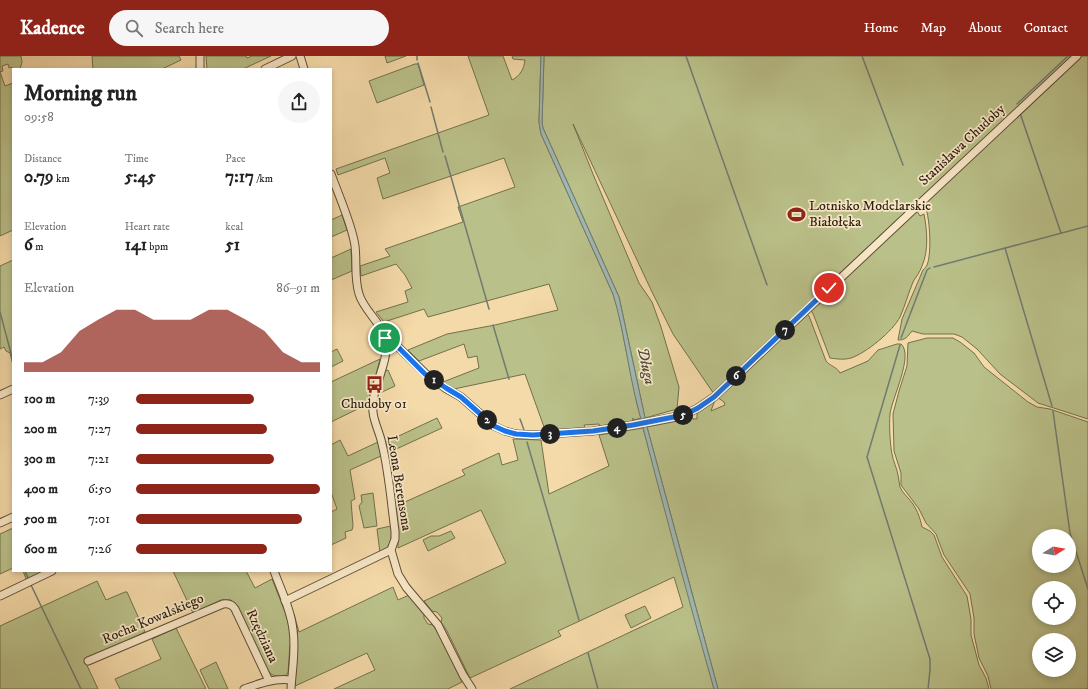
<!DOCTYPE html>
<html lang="en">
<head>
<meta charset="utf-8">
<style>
  :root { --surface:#fff; --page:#f6f6f6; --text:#222; --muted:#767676; --accent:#8f2418 }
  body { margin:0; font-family:"IM FELL DW Pica",serif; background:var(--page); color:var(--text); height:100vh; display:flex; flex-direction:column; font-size:15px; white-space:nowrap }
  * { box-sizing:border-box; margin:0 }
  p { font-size:13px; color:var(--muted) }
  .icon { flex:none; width:22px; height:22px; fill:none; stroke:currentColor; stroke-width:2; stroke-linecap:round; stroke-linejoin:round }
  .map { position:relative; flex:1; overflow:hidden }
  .side { position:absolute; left:12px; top:12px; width:320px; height:504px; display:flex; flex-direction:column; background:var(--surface); border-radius:0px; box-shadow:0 2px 6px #0003 }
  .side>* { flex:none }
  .needle { width:26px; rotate:79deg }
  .fabs { position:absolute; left:1032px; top:473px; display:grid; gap:8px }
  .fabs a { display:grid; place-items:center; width:44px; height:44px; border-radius:50%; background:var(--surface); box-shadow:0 2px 6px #0003; font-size:20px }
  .pin { position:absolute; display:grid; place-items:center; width:34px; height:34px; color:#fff; margin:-17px; border:2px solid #fff; border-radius:50%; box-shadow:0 1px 4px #0007 }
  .km { position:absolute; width:20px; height:20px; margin:-10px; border-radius:50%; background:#222; color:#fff; font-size:11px; line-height:20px; text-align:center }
  .round { display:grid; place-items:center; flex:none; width:42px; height:42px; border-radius:21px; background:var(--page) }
  .summary { display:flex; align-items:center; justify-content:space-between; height:68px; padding:0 12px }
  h1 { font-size:22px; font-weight:700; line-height:30px }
  .stats { display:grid; grid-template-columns:repeat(3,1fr); gap:6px; height:68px; padding:4px 12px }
  .stats div { display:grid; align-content:center }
  .stats b { font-size:17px; font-weight:700 }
  .stats small { font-size:11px; font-weight:400 }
  .stats p { font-size:11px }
  .chart { height:112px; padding:8px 12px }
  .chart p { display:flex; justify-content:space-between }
  .chart svg { width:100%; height:72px; margin-top:4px; fill:var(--accent); opacity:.7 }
  ul { padding:0 12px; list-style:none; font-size:13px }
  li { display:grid; grid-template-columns:64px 48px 1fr; align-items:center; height:30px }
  li i { height:10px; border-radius:5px; background:var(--accent) }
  header { display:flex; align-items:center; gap:24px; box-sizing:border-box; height:56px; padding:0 20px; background:var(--accent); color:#fff }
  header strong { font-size:19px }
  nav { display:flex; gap:22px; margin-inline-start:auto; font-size:14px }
  .search { width:280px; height:36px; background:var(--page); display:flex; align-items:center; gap:10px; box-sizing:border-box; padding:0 14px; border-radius:22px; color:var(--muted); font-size:15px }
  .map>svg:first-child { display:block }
</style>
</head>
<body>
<header>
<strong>Kadence</strong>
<div class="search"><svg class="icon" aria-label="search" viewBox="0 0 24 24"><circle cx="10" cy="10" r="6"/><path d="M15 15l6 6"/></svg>Search here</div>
<nav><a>Home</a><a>Map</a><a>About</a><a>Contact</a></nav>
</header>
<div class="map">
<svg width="1088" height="633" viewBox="0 0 1088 633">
  <rect width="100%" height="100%" fill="#f5daa9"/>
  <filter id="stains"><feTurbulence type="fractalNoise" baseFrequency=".005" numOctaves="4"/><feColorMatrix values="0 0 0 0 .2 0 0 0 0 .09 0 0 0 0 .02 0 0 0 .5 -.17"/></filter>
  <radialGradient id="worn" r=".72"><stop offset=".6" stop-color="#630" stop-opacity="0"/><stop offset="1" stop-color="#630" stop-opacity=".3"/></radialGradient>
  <g fill="#bac089" stroke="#72704c" fill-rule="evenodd">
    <path d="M0 0H21L22 6 20 13H13V14L12 11 9 12 8 8 2 10 3 15 0 16 5 30 13 27V174L0 180Z"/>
    <path d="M92 0H179L181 4 162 13H93Z"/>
    <path d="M206 0H246L247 2 252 0H271L243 13H207Z"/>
    <path d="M385 0H406L387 7Z"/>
    <path d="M468 0H503L512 24C520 20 524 13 525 4L513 3 512 0H541L539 66 541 78 613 238 618 254 637 348 641 362 634 364 633 362 632 366 600 371 599 368 584 369 585 372 543 375 544 371 525 318 454 333 443 326 479 312 477 300 468 302 464 288 419 305 408 294 447 278 495 269 558 254 549 228 428 261 424 253 384 266 376 256 408 246 405 235 412 232 405 219 396 208 361 220 360 210 390 200 385 193 463 166 458 151 515 131 504 102 383 143 377 122 390 117 385 102 338 119 336 113 489 59Z"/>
    <path d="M544 0H1073L813 242 714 338 673 278 653 238 573 68 593 118 639 227 652 246 661 271 679 331 677 353 645 362 619 241 543 72 542 67Z"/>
    <path d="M1082 0H1088V363L1038 347 1000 318 977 293 962 281 954 278H923L912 275C907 281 906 284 898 284L902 263 923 214C925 212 926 211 927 209 932 198 930 157 924 148L1017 59Z"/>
    <path d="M415 8H418L424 29 377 47 369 25Z"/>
    <path d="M917 155 920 160 924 158C927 174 929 194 922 210 920 216 916 221 913 226 908 238 905 250 900 261 893 275 866 297 851 302 844 304 837 303 830 302L814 260 810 252Z"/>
    <path d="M342 159 347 174 331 181V164Z"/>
    <path d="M351 193 352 215 331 224V202Z"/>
    <path d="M13 204V309L10 297 6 295 4 291 0 293V210Z"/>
    <path d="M807 258 809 260 826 305C830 310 837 311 840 317L868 305 878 294 897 288H901C914 299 892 342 890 358 889 369 890 388 892 398 893 405 897 412 898 419 899 423 899 427 900 431 903 438 909 442 913 448 918 456 920 462 922 471L930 475 934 479 942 501 967 540 971 563V579L979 609 986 622 989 633H718L647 371 678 365 692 360 693 363H697V357L715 344 711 355 725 349 724 346 717 341Z"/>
    <path d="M927 282H953L960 286 974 297 984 311 1028 346 1037 351 1050 353 1088 366V632L1087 633H991L988 620 979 602 974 578V562L970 538 944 499 936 478 926 467 919 453 901 429V417L894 395 893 358 899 335 907 310 908 287ZM1039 480H1069V510H1039ZM1039 532H1069V562H1039ZM1039 584H1069V614H1039Z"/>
    <path d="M337 293 343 305 331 311V296Z"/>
    <path d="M380 303 368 348 331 366V326Z"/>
    <path d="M388 314 395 330 380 337 385 315Z"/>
    <path d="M437 362 442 372 392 395 387 393 386 386Z"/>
    <path d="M643 372 714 633H510L683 551 674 521 558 575 561 580 470 622 447 575 441 566 442 562 437 556 432 555 424 545 506 507 481 454 398 492V470L396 450 465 419 462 414 499 397 502 409 518 404 513 383 541 384 549 438 609 410 599 379Z"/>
    <path d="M340 384 348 400 378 386 381 400 350 414 355 443 351 445 353 470 352 474 345 476 346 482 331 489V456L337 453 331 436V389Z"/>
    <path d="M373 437 377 470 364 472 359 450 362 446 361 439Z"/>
    <path d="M391 470C392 481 392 491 380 497L377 473Z"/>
    <path d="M13 472V512L0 518V478Z"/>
    <path d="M451 475 455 482 428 495 423 484 431 480H439Z"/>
    <path d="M23 515H48L27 525Z"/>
    <path d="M173 515H246L255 532 272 523 285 556 290 572V570L291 597 290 589 288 617 284 621 275 620 267 616 236 549 231 544H221L196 556 192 555Z"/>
    <path d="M97 525 106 544 125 536H127L145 576 111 592 84 603 98 633H0V570Z"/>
    <path d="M393 531 398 544 409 539 424 558V562L428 568 433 569 442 583 462 626 448 633H334L375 614 367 597 295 630 297 588V575L294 558 299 576Z"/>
    <path d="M645 550 651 562 631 572 625 559Z"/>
    <path d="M176 572 206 633H120L115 623 161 603 152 583Z"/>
    <path d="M216 606 228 633H209L200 614Z"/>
  </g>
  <path fill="#a0b8b2" stroke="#717b71" d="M541 0H544L542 67 543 72 619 241 647 371 718 633H714C687 538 661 443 637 348 628 312 624 274 613 238L541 78 539 66Z"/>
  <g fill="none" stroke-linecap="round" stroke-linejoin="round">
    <g stroke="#717b71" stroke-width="1.5">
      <path d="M417 0V4"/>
      <path d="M686 0 767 229"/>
      <path d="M862 0 903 109"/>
      <path d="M418 7 430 46"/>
      <path d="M1017 48 1068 0"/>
      <path d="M431 51 443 96"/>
      <path d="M1020 57 1061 177"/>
      <path d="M445 100 489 253"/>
      <path d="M1005 192 1052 350"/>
      <path d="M934 211 1088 170"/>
      <path d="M0 256 13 305"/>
      <path d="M493 269 509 323"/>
      <path d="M901 282 927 214 930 212"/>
      <path d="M900 289 867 401 930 603V614L928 633"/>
      <path d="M1053 355 1070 477 1088 533"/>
      <path d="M520 363 524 374"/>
      <path d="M527 386 579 564"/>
      <path d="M25 515 28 522"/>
      <path d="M31 529 81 633"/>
      <path d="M588 597 598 633"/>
    </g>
    <defs>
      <g id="minor">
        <path d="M200 0V13"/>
        <path d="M300 0 304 13"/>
        <path d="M265 13 292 0"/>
        <path d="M331 118C338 138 352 168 355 190 357 205 354 222 359 238 364 255 383 268 386 285 389 308 370 334 373 356 374 367 380 377 382 388 389 416 391 446 395 475V483L391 494 398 518 406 531 438 569 463 619 472 633"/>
        <path d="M386 287 395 288 425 317 445 332 461 341 494 370 505 375 516 378 533 379 593 375 633 369 684 359 698 352 714 341 1077 0"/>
        <path d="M0 339 13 333"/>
        <path d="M0 467 13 461"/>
        <path d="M274 515C281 534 291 554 293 574 296 593 292 614 291 633"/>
        <path d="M0 540 52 515"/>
        <path d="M285 545 391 494"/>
        <path d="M88 605 223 548C228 547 232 548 235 553L269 625"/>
        <path d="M244 633C261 627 274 622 291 624"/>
      </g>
    </defs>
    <use href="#minor" stroke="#5e4e36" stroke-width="9"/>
    <use href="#minor" stroke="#f8e7c7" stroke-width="7"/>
  </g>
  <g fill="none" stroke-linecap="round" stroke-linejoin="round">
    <defs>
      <path id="route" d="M385 282 386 287 395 288 425 318 446 332 461 341 494 370 505 375 516 378 533 379 593 375 633 369 684 359 698 352 714 341 829 232"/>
    </defs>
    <use href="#route" stroke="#fff" stroke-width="8"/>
    <use href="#route" stroke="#1a73e8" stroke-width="5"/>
  </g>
  <defs>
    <symbol id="stadium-bare" viewBox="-9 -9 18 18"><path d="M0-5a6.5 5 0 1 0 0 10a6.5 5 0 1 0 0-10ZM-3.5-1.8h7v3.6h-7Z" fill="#8f2418" stroke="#f8e7c7" stroke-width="2.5" paint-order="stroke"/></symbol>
    <symbol id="bus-bare" viewBox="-9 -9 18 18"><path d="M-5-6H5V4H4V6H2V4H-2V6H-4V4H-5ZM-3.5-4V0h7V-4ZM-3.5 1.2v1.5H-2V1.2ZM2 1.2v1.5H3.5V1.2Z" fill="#8f2418" stroke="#f8e7c7" stroke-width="2.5" paint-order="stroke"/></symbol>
  </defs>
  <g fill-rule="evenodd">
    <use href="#stadium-bare" x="784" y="146" width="25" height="25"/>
    <use href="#bus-bare" x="362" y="316" width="25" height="25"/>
  </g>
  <g text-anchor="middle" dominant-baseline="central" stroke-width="3.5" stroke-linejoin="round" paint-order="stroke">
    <g font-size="14" fill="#2b1f0f" stroke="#f8e7c7">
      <text transform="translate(962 89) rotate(-43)">Stanisława Chudoby</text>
      <text transform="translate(399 427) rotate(81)">Leona Berensona</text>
      <text transform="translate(153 563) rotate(-23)">Rocha Kowalskiego</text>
      <text transform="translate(262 580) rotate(65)">Rzędziana</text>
    </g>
    <g font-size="14" fill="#2b1f0f" stroke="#f8e7c7" text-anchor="start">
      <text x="809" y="150">Lotnisko Modelarskie<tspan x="809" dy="16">Białołęka</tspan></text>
      <text x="374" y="348" text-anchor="middle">Chudoby 01</text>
    </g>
    <g font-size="15" font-style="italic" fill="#4e4d40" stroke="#f8e7c7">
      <text transform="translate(646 310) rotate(78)">Długa</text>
    </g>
  </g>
  <rect width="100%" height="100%" filter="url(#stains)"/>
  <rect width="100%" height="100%" fill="url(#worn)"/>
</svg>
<div class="fabs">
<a><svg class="needle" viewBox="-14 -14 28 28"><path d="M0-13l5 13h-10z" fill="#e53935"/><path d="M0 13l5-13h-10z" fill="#767676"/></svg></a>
<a><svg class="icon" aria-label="locate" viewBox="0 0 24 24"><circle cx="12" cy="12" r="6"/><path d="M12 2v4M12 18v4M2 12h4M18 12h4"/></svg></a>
<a><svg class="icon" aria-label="layers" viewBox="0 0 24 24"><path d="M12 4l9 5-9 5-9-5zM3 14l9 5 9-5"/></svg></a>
</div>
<div class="pin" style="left:385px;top:282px;background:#1e9e55"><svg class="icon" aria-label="arrive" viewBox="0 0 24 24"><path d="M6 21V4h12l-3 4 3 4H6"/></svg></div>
<div class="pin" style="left:829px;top:232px;background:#d93025"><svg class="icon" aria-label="check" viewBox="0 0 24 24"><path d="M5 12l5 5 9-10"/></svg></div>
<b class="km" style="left:434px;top:324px">1</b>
<b class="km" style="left:487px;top:364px">2</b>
<b class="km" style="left:550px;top:378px">3</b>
<b class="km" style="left:617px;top:372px">4</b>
<b class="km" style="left:683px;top:359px">5</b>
<b class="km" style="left:736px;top:320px">6</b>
<b class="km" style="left:785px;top:274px">7</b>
<section class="side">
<div class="summary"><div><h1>Morning run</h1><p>09:58</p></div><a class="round"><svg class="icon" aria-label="share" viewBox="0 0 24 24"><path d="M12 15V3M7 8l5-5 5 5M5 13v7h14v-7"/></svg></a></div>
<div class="stats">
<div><p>Distance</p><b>0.79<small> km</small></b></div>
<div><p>Time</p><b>5:45</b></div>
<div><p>Pace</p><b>7:17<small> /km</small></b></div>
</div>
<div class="stats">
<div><p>Elevation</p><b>6<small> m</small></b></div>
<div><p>Heart rate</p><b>141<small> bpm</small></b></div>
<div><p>kcal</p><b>51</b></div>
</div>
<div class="chart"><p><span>Elevation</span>86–91 m</p>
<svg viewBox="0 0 160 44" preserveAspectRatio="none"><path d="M0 44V38L10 38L20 32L30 19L40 12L50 6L60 6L70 12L80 12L90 12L100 6L110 6L120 12L130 19L140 32L150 38L160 38V44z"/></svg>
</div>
<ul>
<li><b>100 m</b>7:39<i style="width:64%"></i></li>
<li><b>200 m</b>7:27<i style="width:71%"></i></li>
<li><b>300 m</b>7:21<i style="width:75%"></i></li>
<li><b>400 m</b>6:50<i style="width:100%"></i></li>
<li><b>500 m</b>7:01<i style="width:90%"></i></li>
<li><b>600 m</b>7:26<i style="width:71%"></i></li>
</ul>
</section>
</div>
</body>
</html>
